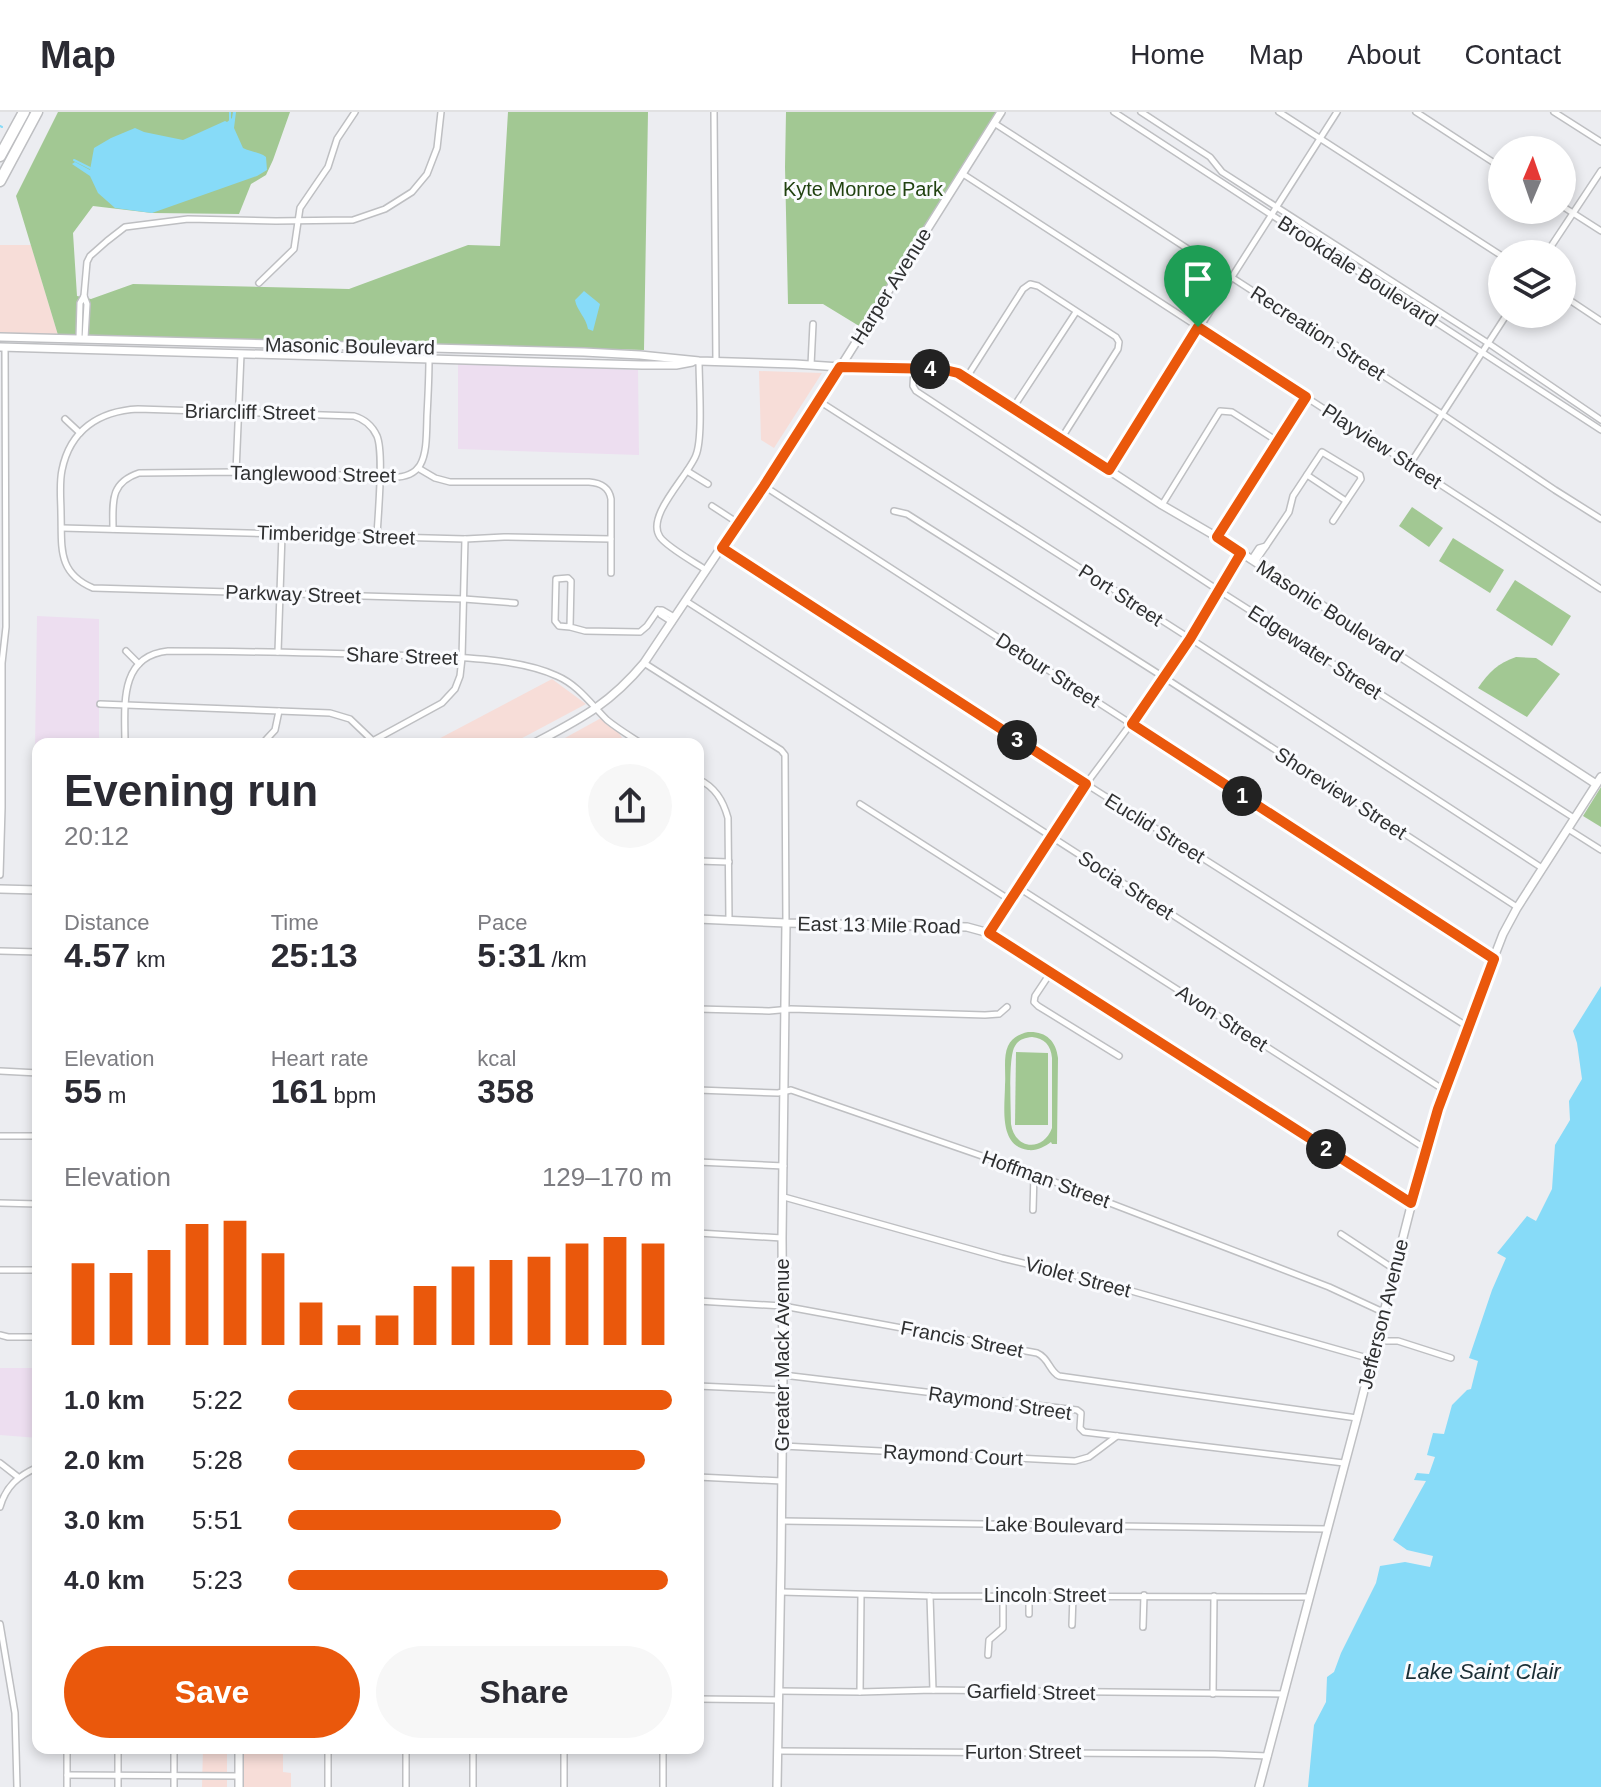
<!DOCTYPE html>
<html lang="en">
<head>
<meta charset="utf-8">
<style>
  :root { --surface:#fff; --page:#f7f7f7; --text:#2b2b33; --muted:#7c7c81; --line:#e1e1e2; --accent:#ea580c }
  body { margin:0; font-family:Arial,sans-serif; background:var(--page); color:var(--text); height:100vh; display:flex; flex-direction:column; font-size:30px; white-space:nowrap }
  * { box-sizing:border-box; margin:0 }
  p { font-size:26px; color:var(--muted) }
  .icon { flex:none; width:44px; height:44px; fill:none; stroke:currentColor; stroke-width:2; stroke-linecap:round; stroke-linejoin:round }
  .map { position:relative; flex:1; overflow:hidden }
  .side { position:absolute; left:32px; top:626px; width:672px; height:1016px; display:flex; flex-direction:column; background:var(--surface); border-radius:16px; box-shadow:0 4px 12px #0003 }
  .side>* { flex:none }
  .needle { width:52px; rotate:2deg }
  .tools { position:absolute; left:1488px; top:24px; display:grid; gap:16px }
  .tools a { display:grid; place-items:center; width:88px; height:88px; border-radius:50%; background:var(--surface); box-shadow:0 4px 12px #0003; font-size:40px }
  .pin { position:absolute; display:grid; place-items:center; width:68px; height:68px; color:#fff; margin:-82px -34px; border-radius:50% 50% 50% 0; rotate:-45deg; box-shadow:0 0 8px #0007 }
  .pin .icon { rotate:45deg }
  .km { position:absolute; width:40px; height:40px; margin:-20px; border-radius:50%; background:#222; color:#fff; font-size:22px; line-height:40px; text-align:center }
  .round { display:grid; place-items:center; flex:none; width:84px; height:84px; border-radius:42px; background:var(--page) }
  .headline { display:flex; align-items:center; justify-content:space-between; height:136px; padding:0 32px }
  h1 { font-size:44px; font-weight:700; line-height:60px }
  .metrics { display:grid; grid-template-columns:repeat(3,1fr); gap:12px; height:136px; padding:8px 32px }
  .metrics div { display:grid; align-content:center }
  .metrics b { font-size:34px; font-weight:700 }
  .metrics small { font-size:22px; font-weight:400 }
  .metrics p { font-size:22px }
  .chart { height:224px; padding:16px 32px }
  .chart p { display:flex; justify-content:space-between }
  .chart svg { width:100%; height:144px; margin-top:8px; stroke:var(--accent); stroke-width:6 }
  .action { display:flex; gap:16px; margin-top:auto; padding:16px 32px }
  .action a { flex:1; height:92px; border-radius:48px; background:var(--accent); color:#fff; font-size:32px; font-weight:700; line-height:92px; text-align:center }
  .action a+a { background:var(--page); color:var(--text) }
  ul { padding:0 32px; list-style:none; font-size:26px }
  li { display:grid; grid-template-columns:128px 96px 1fr; align-items:center; height:60px }
  li i { height:20px; border-radius:10px; background:var(--accent) }
  header { display:flex; align-items:center; gap:48px; box-sizing:border-box; height:112px; padding:0 40px; background:var(--surface); border-bottom:2px solid var(--line) }
  header strong { font-size:38px }
  nav { display:flex; gap:44px; margin-inline-start:auto; font-size:28px }
  .map>svg:first-child { display:block }
</style>
</head>
<body>
<header>
<strong>Map</strong>
<nav><a>Home</a><a>Map</a><a>About</a><a>Contact</a></nav>
</header>
<div class="map">
<svg width="1601" height="1675" viewBox="0 0 1601 1675">
  <rect width="100%" height="100%" fill="#ecedf1"/>
  <g fill="#f7ddd8">
    <path d="M0 133H31L58 223 0 222Z"/>
    <path d="M759 259 822 261 774 336 761 328Z"/>
    <path d="M552 567 586 592 511 632H429Z"/>
    <path d="M603 605 615 615 624 629 620 632H554Z"/>
    <path d="M203 1636H227V1675H202Z"/>
    <path d="M244 1636H283V1660L291 1661V1675H243Z"/>
  </g>
  <g fill="#eddef0">
    <path d="M458 252 638 258 639 343 458 337Z"/>
    <path d="M37 504 99 507V632H38V770H33Z"/>
    <path d="M0 1256H38V1326L0 1323Z"/>
  </g>
  <g fill="#a2c893" fill-rule="evenodd">
    <path d="M58 0H290L273 48 266 63 251 72 239 102 152 101 93 94 73 121 77 184 91 187 133 172 349 177 468 133 500 134 508 0H648L644 238 58 223 16 84Z"/>
    <path d="M786 0H1002L864 217 823 192H788L785 55Z"/>
    <path d="M1412 395 1443 416 1429 435 1399 414Z"/>
    <path d="M1453 426 1504 458 1490 481 1439 449Z"/>
    <path d="M1515 468 1571 504 1552 534 1496 498Z"/>
    <path d="M1516 545 1536 546 1560 562 1527 605 1478 576C1489 560 1498 551 1516 545Z"/>
    <path d="M1601 675V715L1583 704Z"/>
    <path d="M1028 920C1045 919 1056 928 1058 946L1057 1032H1052L1051 1030C1044 1035 1037 1039 1028 1038 998 1034 1005 994 1005 973 1006 961 1003 945 1008 934 1012 926 1019 922 1028 920ZM1032 925C1044 926 1051 933 1052 946V1016C1043 1040 1015 1038 1011 1012 1011 997 1008 944 1015 934 1019 927 1025 926 1032 925Z"/>
    <path d="M1016 940 1048 941V1013H1015Z"/>
  </g>
  <g fill="#87dbf8">
    <path d="M233 0H236L234 16 243 36C251 40 259 40 266 45L267 58 257 64 152 101 115 96 98 81 90 64 72 52 75 50 90 58 94 36 111 26 135 16 144 20 183 28 225 9 227 10 232 6Z"/>
    <path d="M584 179 600 192 593 219 588 217C586 205 577 199 575 188Z"/>
    <path d="M1601 874V1675H1308L1314 1613 1326 1590 1327 1565 1334 1560 1341 1541 1376 1471 1380 1454 1405 1450 1430 1455 1433 1444 1407 1438 1393 1428 1426 1369 1414 1368 1417 1361 1429 1362 1435 1345 1427 1343 1433 1321 1444 1322 1452 1293 1467 1278 1471 1277 1478 1249 1469 1246 1492 1178 1506 1146 1497 1141 1527 1104 1536 1109 1552 1077 1555 1033 1570 1008 1569 989 1582 967 1577 931 1573 919Z"/>
  </g>
  <g fill="none" stroke-linecap="round" stroke-linejoin="round">
    <g stroke="#87dbf8" stroke-width="2">
      <path d="M230 9V0"/>
      <path d="M0 14 2 15"/>
      <path d="M74 48 90 56"/>
    </g>
    <defs>
      <g id="street">
        <path d="M714 0 716 250"/>
        <path d="M1114 0 1601 318"/>
        <path d="M1141 0 1210 45 1222 60 1488 231 1601 308"/>
        <path d="M1279 0 1502 144"/>
        <path d="M1416 0 1502 56"/>
        <path d="M1554 0 1601 30"/>
        <path d="M994 11 1442 302 1555 378 1601 407"/>
        <path d="M963 62 1601 477"/>
        <path d="M1562 94 1601 119"/>
        <path d="M1546 142 1601 59"/>
        <path d="M259 171 294 137 300 96 328 55 337 27 355 0"/>
        <path d="M1562 183 1601 209"/>
        <path d="M84 184 87 150 90 144 107 129 125 115 188 107 276 109 353 108 385 97 412 80 427 62 437 36 441 0"/>
        <path d="M79 226 80 191 84 184 87 192 85 226"/>
        <path d="M699 249C699 271 703 326 696 343 689 363 645 404 660 425 667 435 694 450 706 458"/>
        <path d="M811 253 813 212"/>
        <path d="M914 257 913 274 916 279 1218 478 1574 706"/>
        <path d="M967 265 1023 177 1030 172 1038 174 1116 225 1119 230 1118 237 1061 327"/>
        <path d="M819 289 1194 529 1542 756"/>
        <path d="M1013 296 1076 200"/>
        <path d="M65 307 80 321"/>
        <path d="M1410 352 1507 202"/>
        <path d="M418 356 435 366 450 370H589C601 371 609 375 611 387V461"/>
        <path d="M1109 358 1337 0"/>
        <path d="M687 359 708 372"/>
        <path d="M236 360 241 242"/>
        <path d="M1307 363 1346 389"/>
        <path d="M764 374 1494 847"/>
        <path d="M1162 393 1220 299 1232 300 1277 329"/>
        <path d="M712 394 738 411"/>
        <path d="M894 399 907 402 1165 566 1517 795"/>
        <path d="M62 416 465 427 504 425 611 427"/>
        <path d="M113 417C113 391 109 371 139 361L236 360 379 364C428 372 426 342 427 304 428 285 429 266 429 247"/>
        <path d="M377 424C378 402 384 341 377 324 372 313 364 307 354 304L138 297C99 299 70 318 62 358 59 372 61 388 61 402 62 435 57 461 93 476L464 487 515 491"/>
        <path d="M1217 425 1306 285"/>
        <path d="M1266 434 1289 400 1293 384 1322 340 1360 363 1361 367 1333 409"/>
        <path d="M722 436 1086 672 1468 915"/>
        <path d="M1251 448 1259 436 1266 434 1255 450"/>
        <path d="M686 489 1444 978"/>
        <path d="M672 510 661 503 658 498H662L674 505"/>
        <path d="M570 515 571 469 568 466 556 467 555 509 559 514 570 515 585 519 640 520 647 514 658 498"/>
        <path d="M126 539 139 552"/>
        <path d="M278 540 282 422"/>
        <path d="M644 551 781 638 785 643 786 811"/>
        <path d="M100 592 330 601 350 607 372 628"/>
        <path d="M125 632C125 595 118 544 168 539 244 539 319 541 394 543 442 545 514 544 557 564 578 573 591 592 607 608 618 617 630 624 642 632"/>
        <path d="M262 632 275 618 279 599"/>
        <path d="M367 632 442 591 455 577 460 564 462 546 465 427"/>
        <path d="M698 667C715 675 723 688 728 706L729 809"/>
        <path d="M860 692 1010 788"/>
        <path d="M1568 717 1601 738"/>
        <path d="M698 749 729 750"/>
        <path d="M0 763 2 696V551L6 515 5 235"/>
        <path d="M1019 776 1426 1037"/>
        <path d="M989 821 1086 672 1165 566 1200 511 1241 441"/>
        <path d="M0 839 38 840"/>
        <path d="M1051 860 1035 884 1034 890 1038 894 1119 944"/>
        <path d="M698 897 769 899 791 897 985 903 999 902 1007 895"/>
        <path d="M0 959 38 961"/>
        <path d="M698 978 778 981 791 978 1034 1062 1329 1175 1383 1200"/>
        <path d="M0 1024H38"/>
        <path d="M698 1050 784 1054"/>
        <path d="M784 1085 1002 1146 1089 1167 1371 1247"/>
        <path d="M0 1091 38 1092"/>
        <path d="M1033 1098 1034 1062"/>
        <path d="M698 1121 782 1126"/>
        <path d="M1341 1122 1394 1157"/>
        <path d="M0 1158H38"/>
        <path d="M698 1189 783 1194 1037 1241C1049 1246 1049 1259 1059 1264L1357 1306"/>
        <path d="M0 1223 8 1225H38"/>
        <path d="M1377 1229H1398L1451 1246"/>
        <path d="M783 1263 1077 1298 1081 1301 1080 1316 1084 1320 1344 1351"/>
        <path d="M698 1274 783 1278"/>
        <path d="M783 1334 1075 1349 1089 1345 1117 1324"/>
        <path d="M0 1351 18 1365"/>
        <path d="M698 1365 782 1369"/>
        <path d="M0 1395C6 1374 18 1364 38 1355"/>
        <path d="M782 1409 1327 1417"/>
        <path d="M781 1480 930 1484 1310 1485"/>
        <path d="M1029 1483V1502"/>
        <path d="M930 1484 933 1578"/>
        <path d="M0 1512 15 1601 17 1675"/>
        <path d="M1072 1513 1073 1484"/>
        <path d="M1143 1515 1144 1483"/>
        <path d="M988 1543 989 1528 1003 1516V1483"/>
        <path d="M779 1579 860 1580 933 1578 1284 1582"/>
        <path d="M860 1580 861 1483"/>
        <path d="M1213 1582 1214 1484"/>
        <path d="M698 1587 778 1588"/>
        <path d="M67 1636V1675"/>
        <path d="M328 1636V1675"/>
        <path d="M663 1636V1675"/>
        <path d="M778 1639 1215 1642 1268 1644"/>
        <path d="M67 1663 239 1664"/>
        <path d="M118 1675V1636"/>
        <path d="M174 1675V1636"/>
        <path d="M406 1675V1636"/>
        <path d="M473 1675V1636"/>
        <path d="M564 1675V1636"/>
      </g>
      <g id="secondary">
        <path d="M0 225 584 240 640 243 699 249 795 252 840 255 941 257 953 259 967 265 1162 393 1217 425 1596 672"/>
        <path d="M0 235 642 253H676L692 250"/>
        <path d="M533 632C580 607 609 593 644 551L819 289 1001 0"/>
        <path d="M0 777 38 778"/>
        <path d="M698 807 786 811 967 815 989 821 1411 1091"/>
        <path d="M239 1675V1636"/>
        <path d="M777 1675 781 1448 783 1263 782 1126 786 811"/>
        <path d="M1259 1675 1357 1306 1424 1043 1454 949 1503 822 1517 796 1601 665"/>
      </g>
      <g id="highway">
        <path d="M0 44 24 0"/>
        <path d="M0 69 37 0"/>
      </g>
    </defs>
    <use href="#street" stroke="#bebfc2" stroke-width="8"/>
    <use href="#secondary" stroke="#bebfc2" stroke-width="10"/>
    <use href="#highway" stroke="#bebfc2" stroke-width="13"/>
    <use href="#street" stroke="#fff" stroke-width="5"/>
    <use href="#secondary" stroke="#fff" stroke-width="7"/>
    <use href="#highway" stroke="#fff" stroke-width="10"/>
  </g>
  <g fill="none" stroke-linecap="round" stroke-linejoin="round">
    <defs>
      <path id="route" d="M1198 215 1306 285 1217 425 1241 441 1190 527 1132 612 1494 847 1438 997 1411 1091 989 821 1086 672 722 436 764 374 840 255 941 257 958 261 1109 358Z"/>
    </defs>
    <use href="#route" stroke="#fff" stroke-width="16"/>
    <use href="#route" stroke="#ea580c" stroke-width="10"/>
  </g>
  <g text-anchor="middle" dominant-baseline="central" stroke-width="6" stroke-linejoin="round" paint-order="stroke">
    <g font-size="20" fill="#214210" stroke="#fafbfe">
      <text x="863" y="77">Kyte Monroe Park</text>
    </g>
    <g font-size="20" fill="#2f3031" stroke="#fafbfe">
      <text transform="translate(1358 159) rotate(33)">Brookdale Boulevard</text>
      <text transform="translate(891 174) rotate(-58)">Harper Avenue</text>
      <text transform="translate(1318 221) rotate(33)">Recreation Street</text>
      <text transform="translate(350 234) rotate(1)">Masonic Boulevard</text>
      <text transform="translate(250 300) rotate(1)">Briarcliff Street</text>
      <text transform="translate(1382 334) rotate(33)">Playview Street</text>
      <text transform="translate(313 362) rotate(1)">Tanglewood Street</text>
      <text transform="translate(336 423) rotate(2)">Timberidge Street</text>
      <text transform="translate(293 482) rotate(2)">Parkway Street</text>
      <text transform="translate(1121 483) rotate(33)">Port Street</text>
      <text transform="translate(1330 499) rotate(33)">Masonic Boulevard</text>
      <text transform="translate(1315 540) rotate(33)">Edgewater Street</text>
      <text transform="translate(402 544) rotate(2)">Share Street</text>
      <text transform="translate(1048 558) rotate(33)">Detour Street</text>
      <text transform="translate(1341 681) rotate(33)">Shoreview Street</text>
      <text transform="translate(1155 716) rotate(32)">Euclid Street</text>
      <text transform="translate(1126 773) rotate(33)">Socia Street</text>
      <text transform="translate(879 813) rotate(1)">East 13 Mile Road</text>
      <text transform="translate(1222 906) rotate(33)">Avon Street</text>
      <text transform="translate(1046 1067) rotate(20)">Hoffman Street</text>
      <text transform="translate(1078 1165) rotate(15)">Violet Street</text>
      <text transform="translate(1383 1202) rotate(-76)">Jefferson Avenue</text>
      <text transform="translate(962 1227) rotate(11)">Francis Street</text>
      <text transform="translate(782 1243) rotate(-90)">Greater Mack Avenue</text>
      <text transform="translate(1000 1291) rotate(8)">Raymond Street</text>
      <text transform="translate(953 1343) rotate(3)">Raymond Court</text>
      <text transform="translate(1054 1413) rotate(1)">Lake Boulevard</text>
      <text x="1045" y="1483">Lincoln Street</text>
      <text transform="translate(1031 1580) rotate(1)">Garfield Street</text>
      <text x="1023" y="1640">Furton Street</text>
    </g>
    <g font-size="22" font-style="italic" fill="#1a2e35" stroke="#fafbfe">
      <text x="1483" y="1559">Lake Saint Clair</text>
    </g>
  </g>
</svg>
<div class="tools">
<a><svg class="needle" viewBox="-14 -14 28 28"><path d="M0-13l5 13h-10z" fill="#e53935"/><path d="M0 13l5-13h-10z" fill="#7c7c81"/></svg></a>
<a><svg class="icon" aria-label="layers" viewBox="0 0 24 24"><path d="M12 4l9 5-9 5-9-5zM3 14l9 5 9-5"/></svg></a>
</div>
<div class="pin" style="left:1198px;top:215px;background:#1e9e55"><svg class="icon" aria-label="arrive" viewBox="0 0 24 24"><path d="M6 21V4h12l-3 4 3 4H6"/></svg></div>
<b class="km" style="left:1242px;top:684px">1</b>
<b class="km" style="left:1326px;top:1037px">2</b>
<b class="km" style="left:1017px;top:628px">3</b>
<b class="km" style="left:930px;top:257px">4</b>
<section class="side">
<div class="headline"><div><h1>Evening run</h1><p>20:12</p></div><a class="round"><svg class="icon" aria-label="share" viewBox="0 0 24 24"><path d="M12 15V3M7 8l5-5 5 5M5 13v7h14v-7"/></svg></a></div>
<div class="metrics">
<div><p>Distance</p><b>4.57<small> km</small></b></div>
<div><p>Time</p><b>25:13</b></div>
<div><p>Pace</p><b>5:31<small> /km</small></b></div>
</div>
<div class="metrics">
<div><p>Elevation</p><b>55<small> m</small></b></div>
<div><p>Heart rate</p><b>161<small> bpm</small></b></div>
<div><p>kcal</p><b>358</b></div>
</div>
<div class="chart"><p><span>Elevation</span>129–170 m</p>
<svg viewBox="0 0 160 44" preserveAspectRatio="none"><path d="M5 44V19M15 44V22M25 44V15M35 44V7M45 44V6M55 44V16M65 44V31M75 44V38M85 44V35M95 44V26M105 44V20M115 44V18M125 44V17M135 44V13M145 44V11M155 44V13"/></svg>
</div>
<ul>
<li><b>1.0 km</b>5:22<i style="width:100%"></i></li>
<li><b>2.0 km</b>5:28<i style="width:93%"></i></li>
<li><b>3.0 km</b>5:51<i style="width:71%"></i></li>
<li><b>4.0 km</b>5:23<i style="width:99%"></i></li>
</ul>
<div class="action"><a>Save</a><a>Share</a></div>
</section>
</div>
</body>
</html>
